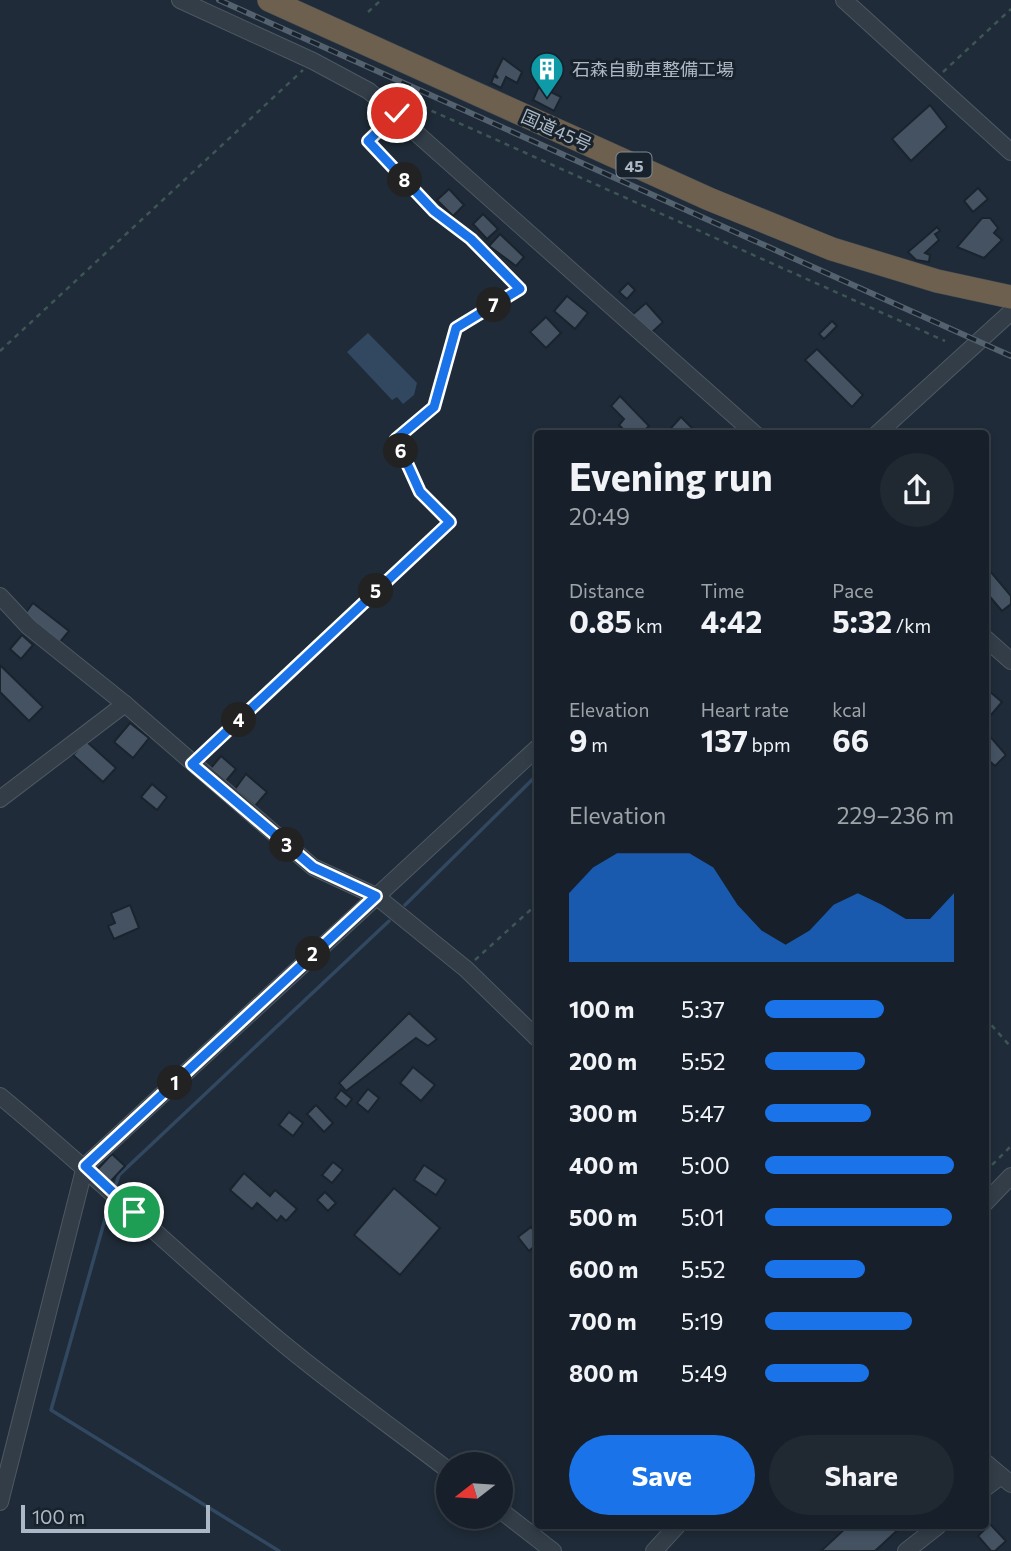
<!DOCTYPE html>
<html lang="en">
<head>
<meta charset="utf-8">
<style>
  :root { --surface:#17202a; --page:#202832; --text:#f1f3f6; --muted:#9ea3a8; --line:#363e47; --accent:#1a73e8 }
  body { margin:0; font-family:Commissioner,"Noto Sans JP",sans-serif; background:var(--page); color:var(--text); height:100vh; display:flex; flex-direction:column; font-size:26px; white-space:nowrap }
  * { box-sizing:border-box; margin:0 }
  p { font-size:23px; color:var(--muted) }
  .icon { flex:none; width:38px; height:38px; fill:none; stroke:currentColor; stroke-width:2; stroke-linecap:round; stroke-linejoin:round }
  .map { position:relative; flex:1; overflow:hidden }
  .details { position:absolute; left:534px; top:430px; width:455px; height:1099px; display:flex; flex-direction:column; background:var(--surface); border-radius:7px; box-shadow:0 4px 10px #0003,0 0 0 2px var(--line) }
  .details>* { flex:none }
  .needle { width:46px; rotate:253deg }
  .buttons { position:absolute; left:436px; top:1452px; display:grid; gap:14px }
  .buttons a { display:grid; place-items:center; width:77px; height:77px; border-radius:50%; background:var(--surface); box-shadow:0 4px 10px #0003,0 0 0 2px var(--line); font-size:35px }
  .scale { position:absolute; left:21px; bottom:18px; width:189px; box-sizing:border-box; padding-left:7px; border:4px solid #acb8c5; border-top:0; font-size:19px; line-height:24px; white-space:nowrap; color:#acb8c5; -webkit-text-stroke:5px #18222c; paint-order:stroke }
  .pin { position:absolute; display:grid; place-items:center; width:60px; height:60px; color:#fff; margin:-30px; border:4px solid #fff; border-radius:50%; box-shadow:0 2px 7px #0007 }
  .km { position:absolute; width:35px; height:35px; margin:-18px; border-radius:50%; background:#222; color:#fff; font-size:19px; line-height:35px; text-align:center }
  .round { display:grid; place-items:center; flex:none; width:74px; height:74px; border-radius:37px; background:var(--page) }
  .summary { display:flex; align-items:center; justify-content:space-between; height:119px; padding:0 35px }
  h1 { font-size:38px; font-weight:700; line-height:52px }
  .metrics { display:grid; grid-template-columns:repeat(3,1fr); gap:10px; height:119px; padding:7px 35px }
  .metrics div { display:grid; align-content:center }
  .metrics b { font-size:30px; font-weight:700 }
  .metrics small { font-size:19px; font-weight:400 }
  .metrics p { font-size:19px }
  .chart { height:196px; padding:14px 35px }
  .chart p { display:flex; justify-content:space-between }
  .chart svg { width:100%; height:126px; margin-top:7px; fill:var(--accent); opacity:.7 }
  .action { display:flex; gap:14px; margin-top:auto; padding:14px 35px }
  .action a { flex:1; height:80px; border-radius:42px; background:var(--accent); color:#fff; font-size:28px; font-weight:700; line-height:80px; text-align:center }
  .action a+a { background:var(--page); color:var(--text) }
  ul { padding:0 35px; list-style:none; font-size:23px }
  li { display:grid; grid-template-columns:112px 84px 1fr; align-items:center; height:52px }
  li i { height:18px; border-radius:9px; background:var(--accent) }
  .map>svg:first-child { display:block }
</style>
</head>
<body>
<div class="map">
<svg width="1011" height="1551" viewBox="0 0 1011 1551">
  <rect width="100%" height="100%" fill="#1f2b38"/>
  <path fill="#314860" d="M368 333 417 383 414 395 403 404 397 397 392 400 347 352Z"/>
  <g fill="none" stroke-linecap="round" stroke-linejoin="round">
    <g stroke="#314860" stroke-width="3.5">
      <path d="M405 905 537 775"/>
      <path d="M115 1187 119 1175 389 921"/>
      <path d="M111 1198 51 1410 279 1551"/>
    </g>
  </g>
  <g fill="#445262" stroke="#1a242e" stroke-width="2">
    <path d="M503 58 522 72 517 83 506 77 501 88 491 83 494 76 498 78 495 74Z"/>
    <path d="M539 86 561 97 554 111 533 100Z"/>
    <path d="M930 105 947 127 911 161 892 139Z"/>
    <path d="M978 188 988 199 973 212 964 201Z"/>
    <path d="M449 189 464 205 453 216 437 200Z"/>
    <path d="M483 214 498 229 487 239 473 224Z"/>
    <path d="M982 218H990L998 228 994 233 1002 240 984 258 957 247Z"/>
    <path d="M937 227 940 231 935 234 939 240 925 253 930 255 929 262 916 260 908 252Z"/>
    <path d="M500 234 524 257 516 266 489 246Z"/>
    <path d="M628 283 635 290 627 299 619 292Z"/>
    <path d="M567 296 588 313 575 329 554 311Z"/>
    <path d="M646 303 663 322 650 334 632 315Z"/>
    <path d="M546 317 561 333 546 348 530 332Z"/>
    <path d="M832 321 837 326 824 339 819 334Z"/>
    <path d="M817 349 863 395 852 407 805 360Z"/>
    <path d="M620 396 649 426 641 434H628L619 425 624 419 611 406Z"/>
    <path d="M681 417 698 434H677L671 428Z"/>
    <path d="M985 565 1011 596V604L1002 611 985 591Z"/>
    <path d="M33 603 69 631 60 642 24 615Z"/>
    <path d="M22 635 33 645 21 659 10 649Z"/>
    <path d="M0 665 43 707 29 721 0 692Z"/>
    <path d="M989 691 1002 702 985 722V695Z"/>
    <path d="M130 723 149 738 133 758 114 742Z"/>
    <path d="M988 734 1006 755 995 766 985 757Z"/>
    <path d="M86 741 116 768 103 782 73 755Z"/>
    <path d="M221 756 236 769 226 781 210 769Z"/>
    <path d="M246 774 267 792 255 806 235 789Z"/>
    <path d="M152 784 167 797 157 810 141 797Z"/>
    <path d="M130 905 139 928 114 939 108 926 115 923 111 913Z"/>
    <path d="M409 1013 437 1039 428 1046 416 1038 346 1091 339 1083Z"/>
    <path d="M413 1067 435 1085 421 1101 400 1083Z"/>
    <path d="M368 1089 379 1098 368 1112 357 1103Z"/>
    <path d="M341 1090 352 1099 346 1107 335 1098Z"/>
    <path d="M316 1105 333 1123 324 1132 307 1114Z"/>
    <path d="M289 1112 303 1123 293 1136 279 1125Z"/>
    <path d="M112 1154 125 1166 109 1183 96 1171Z"/>
    <path d="M333 1162 343 1170 332 1183 322 1175Z"/>
    <path d="M424 1165 446 1180 436 1195 414 1180Z"/>
    <path d="M244 1173 270 1196 275 1190 297 1209 286 1221 281 1216 277 1221 257 1203 252 1209 230 1190Z"/>
    <path d="M394 1188 440 1228 400 1275 354 1235Z"/>
    <path d="M325 1192 336 1203 328 1211 317 1200Z"/>
    <path d="M531 1227 537 1235V1244L529 1251 518 1237Z"/>
    <path d="M990 1524 1006 1541 995 1551H991L978 1536Z"/>
    <path d="M848 1526H902L875 1551H821Z"/>
  </g>
  <g fill="none" stroke-linecap="round" stroke-linejoin="round">
    <defs>
      <g id="minor">
        <path d="M180 0 313 61 369 91 755 434"/>
        <path d="M844 0 1011 152"/>
        <path d="M877 434 1011 312"/>
        <path d="M0 596 29 627 125 704 313 867 376 896 466 969 537 1038"/>
        <path d="M985 638 1011 661"/>
        <path d="M0 799 125 704"/>
        <path d="M0 1096C96 1175 184 1261 280 1341 334 1386 392 1427 448 1470"/>
        <path d="M985 1203 1011 1176"/>
        <path d="M985 1462 1011 1484"/>
        <path d="M985 1488 1001 1476"/>
        <path d="M0 1502 85 1166 537 748"/>
        <path d="M500 1510 553 1551"/>
        <path d="M654 1551 677 1526"/>
        <path d="M906 1551 938 1526"/>
      </g>
      <path id="highway" d="M269 0 709 199 832 249 937 281 1011 297"/>
    </defs>
    <use href="#minor" stroke="#4d5863" stroke-width="18"/>
    <use href="#highway" stroke="#3d4852" stroke-width="24"/>
    <g stroke="#3e5556" stroke-width="2.5" stroke-dasharray="5 5" stroke-linecap="butt">
      <path d="M368 12 381 0"/>
      <path d="M943 72 1011 9"/>
      <path d="M404 105 412 102 945 341"/>
      <path d="M0 351 303 70"/>
      <path d="M203 754 450 522 420 492 396 439 434 407 456 328 520 290 471 238 434 211 368 141 385 125"/>
      <path d="M475 960 537 904"/>
      <path d="M985 1018 1011 1047"/>
      <path d="M985 1172 1011 1146"/>
    </g>
    <use href="#minor" stroke="#323d48" stroke-width="16"/>
    <use href="#highway" stroke="#6e604f" stroke-width="23"/>
    <defs>
      <path id="rail" d="M219 0 1011 356"/>
    </defs>
    <use href="#rail" stroke="#54616f" stroke-width="6"/>
    <use href="#rail" stroke="#18222c" stroke-width="3.5" stroke-dasharray="10" stroke-linecap="butt"/>
  </g>
  <g fill="none" stroke-linecap="round" stroke-linejoin="round">
    <defs>
      <path id="route" d="M134 1212 85 1166 376 896 313 867 192 764 450 522 420 492 396 439 434 407 456 328 520 289 471 239 434 211 368 141 397 113"/>
    </defs>
    <use href="#route" stroke="#fff" stroke-width="14"/>
    <use href="#route" stroke="#1a73e8" stroke-width="9"/>
  </g>
  <defs>
    <symbol id="building-pin" viewBox="-11 -11 22 30"><path d="M0 17L-7.5 6A9.5 9.5 0 1 1 7.5 6Z" fill="#0f9aa8" stroke="#18222c"/><path d="M-4-6H4V6H1V3H-1V6H-4ZM-2.5-4.3h1.7v1.8h-1.7ZM.8-4.3h1.7v1.8H.8ZM-2.5-1h1.7V.8h-1.7ZM.8-1h1.7V.8H.8Z" fill="#fff"/></symbol>
  </defs>
  <g fill-rule="evenodd">
    <use href="#building-pin" x="528" y="50" width="38" height="52"/>
  </g>
  <g text-anchor="middle" dominant-baseline="central" stroke-width="6" stroke-linejoin="round" paint-order="stroke">
    <rect fill="#18222c" stroke="#808b97" stroke-width="2" x="616.5" y="152.5" width="35" height="25" rx="5"/>
    <g font-size="16" font-weight="bold" fill="#acb8c5">
      <text x="634" y="165">45</text>
    </g>
    <g font-size="18" fill="#acb8c5" stroke="#18222c" text-anchor="start">
      <text x="572" y="69">石森自動車整備工場</text>
    </g>
    <g font-size="18" fill="#acb8c5" stroke="#18222c">
      <text transform="translate(557 130) rotate(24)">国道45号</text>
    </g>
  </g>
</svg>
<div class="buttons">
<a><svg class="needle" viewBox="-14 -14 28 28"><path d="M0-13l5 13h-10z" fill="#e53935"/><path d="M0 13l5-13h-10z" fill="#9ea3a8"/></svg></a>
</div>
<div class="scale">100 m</div>
<div class="pin" style="left:134px;top:1212px;background:#1e9e55"><svg class="icon" aria-label="arrive" viewBox="0 0 24 24"><path d="M6 21V4h12l-3 4 3 4H6"/></svg></div>
<div class="pin" style="left:397px;top:113px;background:#d93025"><svg class="icon" aria-label="check" viewBox="0 0 24 24"><path d="M5 12l5 5 9-10"/></svg></div>
<b class="km" style="left:175px;top:1083px">1</b>
<b class="km" style="left:313px;top:954px">2</b>
<b class="km" style="left:287px;top:845px">3</b>
<b class="km" style="left:239px;top:720px">4</b>
<b class="km" style="left:376px;top:591px">5</b>
<b class="km" style="left:401px;top:451px">6</b>
<b class="km" style="left:494px;top:305px">7</b>
<b class="km" style="left:405px;top:180px">8</b>
<section class="details">
<div class="summary"><div><h1>Evening run</h1><p>20:49</p></div><a class="round"><svg class="icon" aria-label="share" viewBox="0 0 24 24"><path d="M12 15V3M7 8l5-5 5 5M5 13v7h14v-7"/></svg></a></div>
<div class="metrics">
<div><p>Distance</p><b>0.85<small> km</small></b></div>
<div><p>Time</p><b>4:42</b></div>
<div><p>Pace</p><b>5:32<small> /km</small></b></div>
</div>
<div class="metrics">
<div><p>Elevation</p><b>9<small> m</small></b></div>
<div><p>Heart rate</p><b>137<small> bpm</small></b></div>
<div><p>kcal</p><b>66</b></div>
</div>
<div class="chart"><p><span>Elevation</span>229–236 m</p>
<svg viewBox="0 0 160 44" preserveAspectRatio="none"><path d="M0 44V20L10 11L20 6L30 6L40 6L50 6L60 11L70 24L80 33L90 38L100 33L110 24L120 20L130 24L140 29L150 29L160 20V44z"/></svg>
</div>
<ul>
<li><b>100 m</b>5:37<i style="width:63%"></i></li>
<li><b>200 m</b>5:52<i style="width:53%"></i></li>
<li><b>300 m</b>5:47<i style="width:56%"></i></li>
<li><b>400 m</b>5:00<i style="width:100%"></i></li>
<li><b>500 m</b>5:01<i style="width:99%"></i></li>
<li><b>600 m</b>5:52<i style="width:53%"></i></li>
<li><b>700 m</b>5:19<i style="width:78%"></i></li>
<li><b>800 m</b>5:49<i style="width:55%"></i></li>
</ul>
<div class="action"><a>Save</a><a>Share</a></div>
</section>
</div>
</body>
</html>
